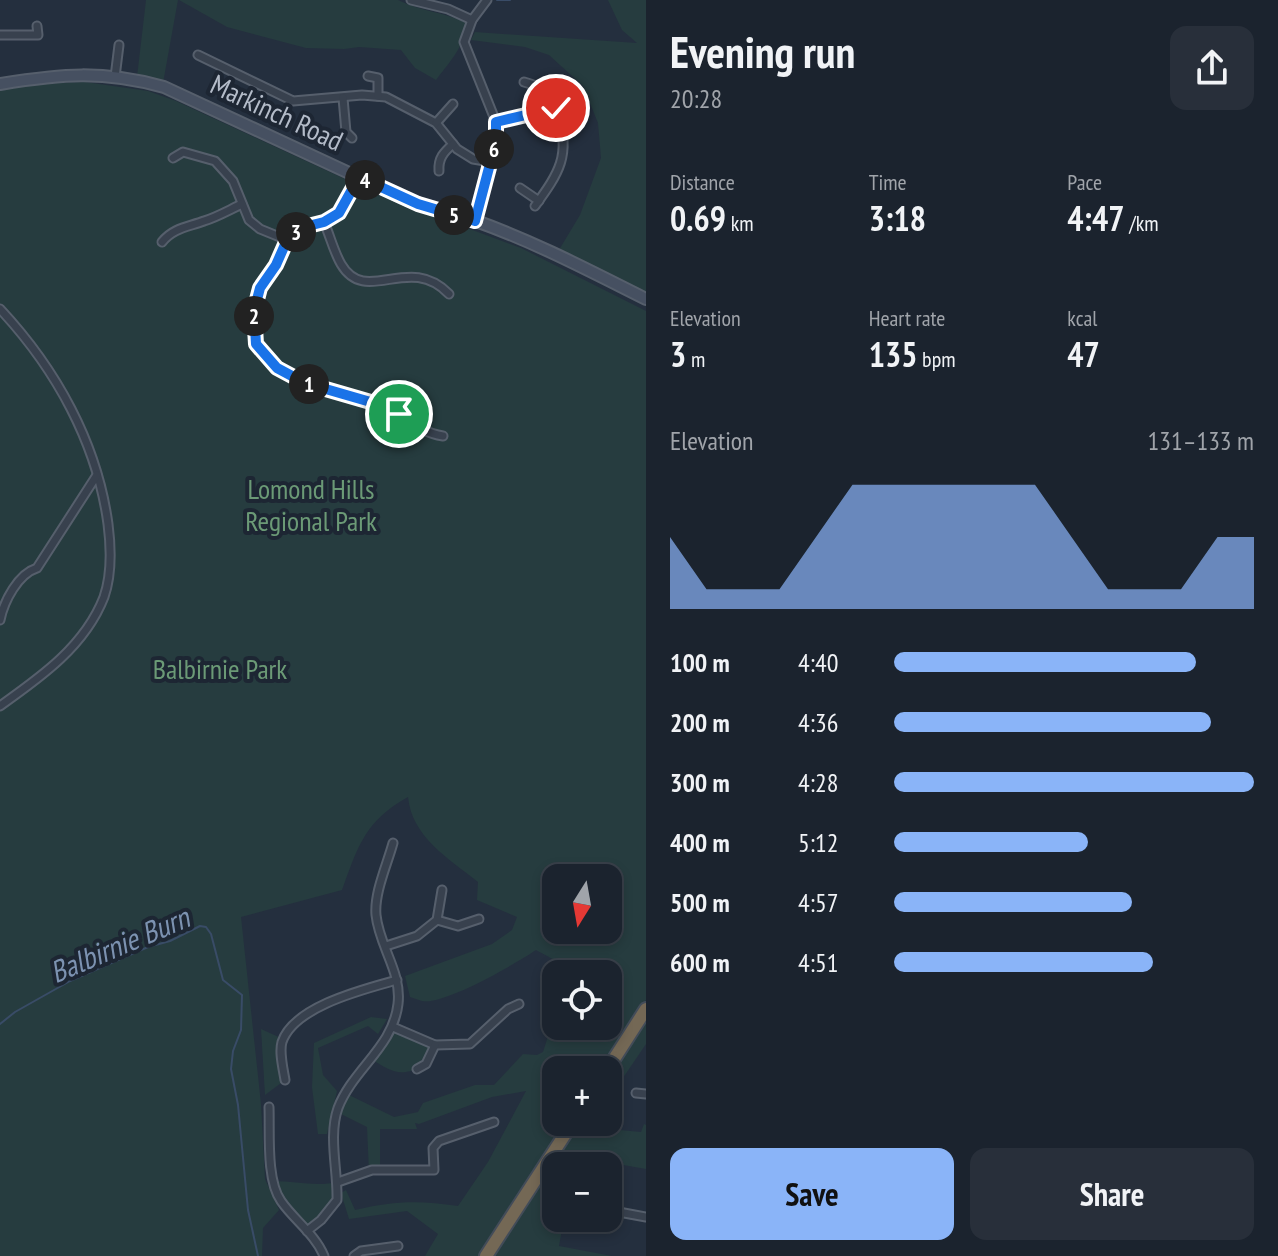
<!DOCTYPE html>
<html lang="en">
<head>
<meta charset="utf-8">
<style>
  :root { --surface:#1b232e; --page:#282f3a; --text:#f1f3f6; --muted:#a0a4aa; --line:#39404a; --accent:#8ab4f8 }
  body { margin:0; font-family:"PT Sans Narrow",sans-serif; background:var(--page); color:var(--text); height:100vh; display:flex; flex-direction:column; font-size:30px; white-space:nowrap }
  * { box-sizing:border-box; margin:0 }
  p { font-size:26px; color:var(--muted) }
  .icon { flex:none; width:44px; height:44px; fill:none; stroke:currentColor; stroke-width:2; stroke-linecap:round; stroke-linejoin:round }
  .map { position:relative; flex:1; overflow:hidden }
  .sheet { display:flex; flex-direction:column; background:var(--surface); width:632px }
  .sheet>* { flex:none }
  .needle { width:52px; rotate:191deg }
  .tools { position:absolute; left:542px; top:864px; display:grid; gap:16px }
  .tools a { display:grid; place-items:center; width:80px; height:80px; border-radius:16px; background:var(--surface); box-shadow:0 4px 12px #0003,0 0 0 2px var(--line); font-size:40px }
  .pin { position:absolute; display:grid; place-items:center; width:68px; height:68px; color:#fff; margin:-34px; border:4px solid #fff; border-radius:50%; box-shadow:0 2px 8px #0007 }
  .km { position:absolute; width:40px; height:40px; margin:-20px; border-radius:50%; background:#222; color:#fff; font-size:22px; line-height:40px; text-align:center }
  .round { display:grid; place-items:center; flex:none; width:84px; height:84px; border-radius:16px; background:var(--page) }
  .headline { display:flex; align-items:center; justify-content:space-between; height:136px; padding:0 24px }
  h1 { font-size:44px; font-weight:700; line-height:60px }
  .stats { display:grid; grid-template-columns:repeat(3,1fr); gap:12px; height:136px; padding:8px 24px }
  .stats div { display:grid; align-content:center }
  .stats b { font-size:34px; font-weight:700 }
  .stats small { font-size:22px; font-weight:400 }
  .stats p { font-size:22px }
  .chart { height:224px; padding:16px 24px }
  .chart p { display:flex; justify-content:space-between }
  .chart svg { width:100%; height:144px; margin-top:8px; fill:var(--accent); opacity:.7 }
  .button { display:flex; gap:16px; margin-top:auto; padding:16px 24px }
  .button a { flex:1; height:92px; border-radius:16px; background:var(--accent); color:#111; font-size:32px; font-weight:700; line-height:92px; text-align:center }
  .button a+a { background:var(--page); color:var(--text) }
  ul { padding:0 24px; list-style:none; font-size:26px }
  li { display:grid; grid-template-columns:128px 96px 1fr; align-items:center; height:60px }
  li i { height:20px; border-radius:10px; background:var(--accent) }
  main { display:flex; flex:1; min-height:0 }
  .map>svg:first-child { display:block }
</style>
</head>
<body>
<main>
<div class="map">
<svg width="646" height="1256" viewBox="0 0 646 1256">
  <rect width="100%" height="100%" fill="#242f3e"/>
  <g fill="#263c3f" fill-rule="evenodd">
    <path d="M146 0H178L163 83 137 77Z"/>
    <path d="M179 0H398C420 11 443 12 465 22 469 42 447 65 436 80L415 68 401 50 359 47 344 49 306 48 227 27Z"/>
    <path d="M608 0H646V293L559 250 580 215 601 158 598 123 583 86 549 55 525 47 471 40 475 32 637 43 622 30Z"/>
    <path d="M85 82 148 91 176 101 345 179 349 184 521 248 646 311V1000L600 1070H556V1122H565L478 1256H425L438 1234 407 1211 349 1219 341 1193 346 1190 355 1210C393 1201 419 1200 458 1206L488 1162 526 1091 492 1097 419 1124 415 1123 417 1129H380V1170L369 1172 367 1127 337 1112 345 1093 394 1117 418 1112 423 1103 475 1085H494L523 1054 537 1055 543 1052 556 1011V1026H608V974H567L569 968 536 950C515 964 445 1005 422 1001 418 1000 414 998 410 997L405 976 492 944 512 930 517 917 477 900 478 882C448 858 412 837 408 797 365 821 358 846 342 890L241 917 261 1104 265 1179 279 1210 263 1228 262 1256H0V90L47 83ZM556 878H608V930H556Z"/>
    <path d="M371 1017 387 1019 378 1034 368 1026 318 1048 323 1075 337 1091 327 1134H318L312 1087 314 1043Z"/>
    <path d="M646 1023V1044L608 1100V1078Z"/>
    <path d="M261 1029 283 1039 285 1080 265 1095Z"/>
    <path d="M392 1029 435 1045 426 1064C401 1078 393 1073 370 1058Z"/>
    <path d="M608 1117 620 1130 641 1132 644 1124 646 1125V1169L589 1159 587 1166H556V1218H564L559 1246 612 1256H490L579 1122H608Z"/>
    <path d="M273 1181C296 1181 315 1187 338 1182L337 1200 307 1231 280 1200Z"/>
  </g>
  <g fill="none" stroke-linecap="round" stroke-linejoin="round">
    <g stroke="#394c67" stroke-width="2">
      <path d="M497 0H510"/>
      <path d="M0 1024 15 1012 70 981 148 947 170 941 200 926 206 927 211 934 223 980 242 995 241 1030 233 1051 231 1069 238 1105 248 1210 258 1256"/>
    </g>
    <defs>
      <g id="street">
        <path d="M411 0 448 9 472 20"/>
        <path d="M0 35H38L37 26"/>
        <path d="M198 55 293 101 362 95 386 97 436 123 457 149 473 159 491 162"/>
        <path d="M368 76 378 78V96"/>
        <path d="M115 77 119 45"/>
        <path d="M524 82C546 88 551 92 558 114 571 155 559 173 535 206"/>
        <path d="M343 98 346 132 352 138"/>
        <path d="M496 122 556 108"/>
        <path d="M436 123 453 104"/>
        <path d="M173 158 183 152 215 161 233 181 249 220 260 229 287 240"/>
        <path d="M439 171C438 158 444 152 453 144"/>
        <path d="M359 177C350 196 342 217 321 223 308 227 298 227 289 238 282 246 280 257 275 266 271 273 265 279 261 286 254 299 254 314 255 328 258 381 331 389 371 402 396 410 416 432 443 436"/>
        <path d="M520 188 539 201"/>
        <path d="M475 221 496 141V122L464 42 472 20 487 0"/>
        <path d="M324 222C330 236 334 252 341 264 366 307 409 252 449 294"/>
        <path d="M162 242C173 228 188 227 204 221 217 217 229 210 242 204"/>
        <path d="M0 309C56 369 97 443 108 524 111 547 112 574 104 597 85 646 41 677 0 706"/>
        <path d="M0 620C4 601 18 574 37 568L97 475"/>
        <path d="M437 920 458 926 479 919"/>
        <path d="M386 946 417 936 437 920 442 890"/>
        <path d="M393 1027 435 1045 470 1044 508 1009 519 1004"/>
        <path d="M417 1069 426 1064 435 1045"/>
        <path d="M285 1080C283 1068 279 1052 282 1042 294 1006 365 989 397 980"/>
        <path d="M636 1093 646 1094"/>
        <path d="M269 1107C270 1133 266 1180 281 1201 294 1220 315 1234 324 1256"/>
        <path d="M338 1182 372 1170H434L433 1148 439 1141 494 1122"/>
        <path d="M608 1210 646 1217"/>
        <path d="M600 1227 601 1218"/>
        <path d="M307 1231 321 1220 337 1200C338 1171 328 1136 338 1108 353 1069 393 1047 398 1004 402 972 379 946 376 915 374 893 387 865 393 843"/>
        <path d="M354 1256 361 1251 398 1246"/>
      </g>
      <path id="secondary" d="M0 84C62 74 102 70 164 87L405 199C428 209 452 213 476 221 535 242 590 271 646 299"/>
      <g id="highway">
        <path d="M607 1070 646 1009"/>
        <path d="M486 1256 573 1122"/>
      </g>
    </defs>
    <use href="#street" stroke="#565f6c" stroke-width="11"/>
    <use href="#secondary" stroke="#565f6c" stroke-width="14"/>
    <use href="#highway" stroke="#434c59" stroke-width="16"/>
    <use href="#street" stroke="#38414e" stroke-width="7"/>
    <use href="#secondary" stroke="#465061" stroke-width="10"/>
    <use href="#highway" stroke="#746855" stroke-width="12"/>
  </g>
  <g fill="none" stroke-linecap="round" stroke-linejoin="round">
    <defs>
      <path id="route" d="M399 414 374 403 305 383 277 368 256 344 254 311 260 288 276 265 287 240 300 228 324 222 339 213 359 177 418 204 475 221 496 141V122L556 108"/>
    </defs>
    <use href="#route" stroke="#fff" stroke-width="16"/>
    <use href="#route" stroke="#1a73e8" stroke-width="10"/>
  </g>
  <g text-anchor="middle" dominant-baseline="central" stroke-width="8" stroke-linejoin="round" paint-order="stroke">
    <g font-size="28" fill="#b4bcc9" stroke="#1d2633">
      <text transform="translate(277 112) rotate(25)">Markinch Road</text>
    </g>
    <g font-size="28" fill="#6b9a76" stroke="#1d2633">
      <text x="311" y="488">Lomond Hills<tspan x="311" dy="32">Regional Park</tspan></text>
      <text x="220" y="668">Balbirnie Park</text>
    </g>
    <g font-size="30" font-style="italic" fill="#7c92b1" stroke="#1d2633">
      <text transform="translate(119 944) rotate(-23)">Balbirnie Burn</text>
    </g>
  </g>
</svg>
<div class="tools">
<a><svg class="needle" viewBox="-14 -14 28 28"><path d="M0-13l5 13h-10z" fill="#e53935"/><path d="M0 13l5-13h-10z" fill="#a0a4aa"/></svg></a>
<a><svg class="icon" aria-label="locate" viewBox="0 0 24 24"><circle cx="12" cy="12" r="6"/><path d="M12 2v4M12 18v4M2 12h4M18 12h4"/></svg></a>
<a>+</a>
<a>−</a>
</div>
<div class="pin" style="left:399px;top:414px;background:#1e9e55"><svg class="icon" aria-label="arrive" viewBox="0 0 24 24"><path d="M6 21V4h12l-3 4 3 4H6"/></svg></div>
<div class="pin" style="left:556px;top:108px;background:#d93025"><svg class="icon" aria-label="check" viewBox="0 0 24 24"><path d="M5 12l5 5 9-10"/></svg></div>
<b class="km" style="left:309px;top:384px">1</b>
<b class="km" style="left:254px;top:316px">2</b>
<b class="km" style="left:296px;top:232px">3</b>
<b class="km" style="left:365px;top:180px">4</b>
<b class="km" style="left:454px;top:215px">5</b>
<b class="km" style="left:494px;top:149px">6</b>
</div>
<section class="sheet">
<div class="headline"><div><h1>Evening run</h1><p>20:28</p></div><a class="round"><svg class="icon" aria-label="share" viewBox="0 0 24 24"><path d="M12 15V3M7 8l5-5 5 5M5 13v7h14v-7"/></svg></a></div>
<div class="stats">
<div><p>Distance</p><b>0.69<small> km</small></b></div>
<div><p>Time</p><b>3:18</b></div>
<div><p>Pace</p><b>4:47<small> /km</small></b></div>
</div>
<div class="stats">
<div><p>Elevation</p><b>3<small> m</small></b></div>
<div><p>Heart rate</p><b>135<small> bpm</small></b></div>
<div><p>kcal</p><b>47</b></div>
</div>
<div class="chart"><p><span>Elevation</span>131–133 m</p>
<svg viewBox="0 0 160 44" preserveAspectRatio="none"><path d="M0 44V22L10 38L20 38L30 38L40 22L50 6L60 6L70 6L80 6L90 6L100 6L110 22L120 38L130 38L140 38L150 22L160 22V44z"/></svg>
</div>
<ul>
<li><b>100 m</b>4:40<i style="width:84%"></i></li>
<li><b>200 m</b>4:36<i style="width:88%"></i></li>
<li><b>300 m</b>4:28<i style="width:100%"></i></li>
<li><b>400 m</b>5:12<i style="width:54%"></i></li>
<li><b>500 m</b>4:57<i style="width:66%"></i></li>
<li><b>600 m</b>4:51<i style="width:72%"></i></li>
</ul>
<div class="button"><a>Save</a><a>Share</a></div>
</section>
</main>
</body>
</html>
